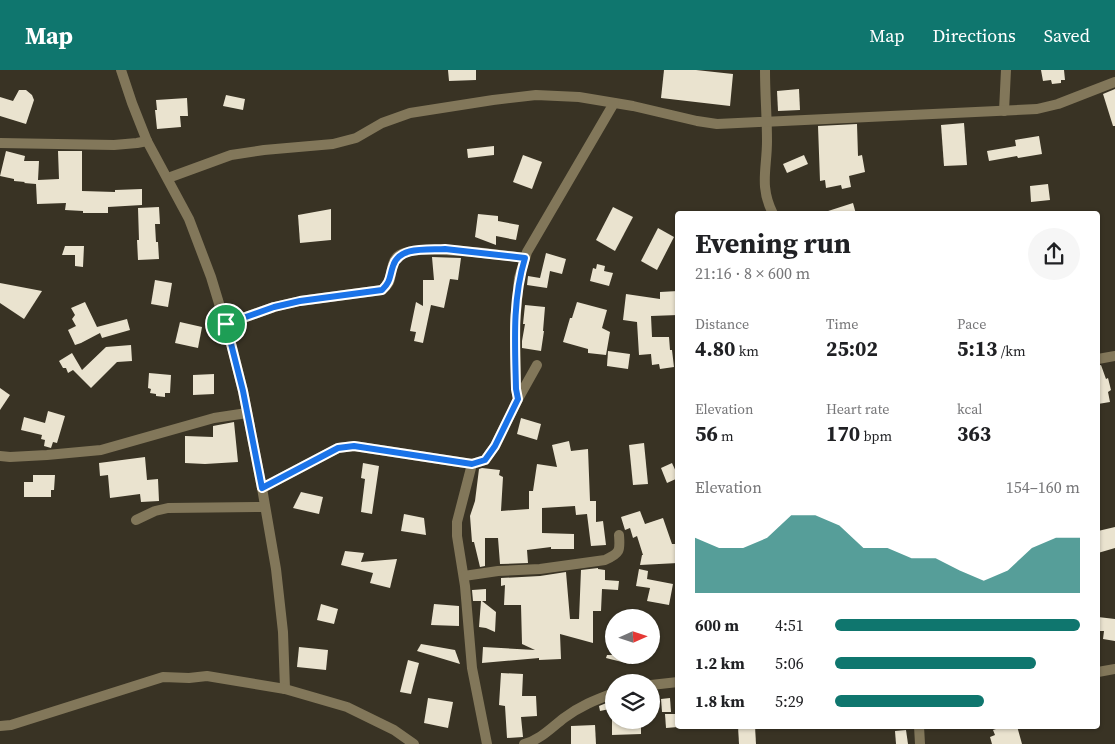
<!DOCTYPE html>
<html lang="en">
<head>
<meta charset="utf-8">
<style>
  :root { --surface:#fff; --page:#f6f6f6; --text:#202124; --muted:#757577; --accent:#0f766e }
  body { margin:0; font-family:"Source Serif 4",serif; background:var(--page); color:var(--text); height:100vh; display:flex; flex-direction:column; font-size:19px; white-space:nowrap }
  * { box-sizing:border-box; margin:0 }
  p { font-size:16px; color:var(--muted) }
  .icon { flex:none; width:28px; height:28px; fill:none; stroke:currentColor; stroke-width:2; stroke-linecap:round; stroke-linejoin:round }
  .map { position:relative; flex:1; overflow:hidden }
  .details { position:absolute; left:675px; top:141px; width:425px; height:518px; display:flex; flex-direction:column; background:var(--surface); border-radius:5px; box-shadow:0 1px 4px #0004 }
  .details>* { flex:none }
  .needle { width:32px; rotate:87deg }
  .buttons { position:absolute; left:605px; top:539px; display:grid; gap:10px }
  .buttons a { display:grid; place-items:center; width:55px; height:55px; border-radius:50%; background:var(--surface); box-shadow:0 1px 4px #0004; font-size:25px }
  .pin { position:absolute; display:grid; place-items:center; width:42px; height:42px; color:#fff; margin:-21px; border:2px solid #fff; border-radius:50%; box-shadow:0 1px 5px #0007 }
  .round { display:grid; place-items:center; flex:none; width:52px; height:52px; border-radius:26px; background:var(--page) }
  .summary { display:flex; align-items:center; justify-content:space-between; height:85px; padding:0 20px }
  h1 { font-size:28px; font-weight:700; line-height:38px }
  .metrics { display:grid; grid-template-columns:repeat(3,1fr); gap:8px; height:85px; padding:5px 20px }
  .metrics div { display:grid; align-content:center }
  .metrics b { font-size:21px; font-weight:700 }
  .metrics small { font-size:14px; font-weight:400 }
  .metrics p { font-size:14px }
  .chart { height:140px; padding:10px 20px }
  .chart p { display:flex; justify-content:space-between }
  .chart svg { width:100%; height:90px; margin-top:5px; fill:var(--accent); opacity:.7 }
  ul { padding:0 20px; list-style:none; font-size:16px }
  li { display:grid; grid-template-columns:80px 60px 1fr; align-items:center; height:38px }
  li i { height:12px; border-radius:6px; background:var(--accent) }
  header { display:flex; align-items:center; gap:30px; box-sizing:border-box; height:70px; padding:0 25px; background:var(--accent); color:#fff }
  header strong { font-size:24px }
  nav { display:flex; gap:28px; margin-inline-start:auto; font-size:18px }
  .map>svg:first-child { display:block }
</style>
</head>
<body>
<header>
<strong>Map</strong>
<nav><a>Map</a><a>Directions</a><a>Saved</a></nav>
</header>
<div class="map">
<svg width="1115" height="674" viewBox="0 0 1115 674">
  <rect width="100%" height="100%" fill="#393324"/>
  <g fill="#eae3cf">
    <path d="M448 0H476V10L449 11Z"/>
    <path d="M664 0H696L733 4 730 36 661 28Z"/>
    <path d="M1041 0H1064L1065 10H1061V13L1052 14 1051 10 1043 11Z"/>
    <path d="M799 19 800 40 778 41 777 21Z"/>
    <path d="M1115 19V56H1113L1103 24Z"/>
    <path d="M19 20H26L32 25 34 30 26 54 0 46V27L13 31Z"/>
    <path d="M226 25 245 29 243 40 223 36Z"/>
    <path d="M187 28 188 46H180L181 57 157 59 155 40H157L156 30Z"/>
    <path d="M964 53 967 95 944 96 941 55Z"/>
    <path d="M857 54 858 86 862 85 865 102 849 106 851 117 842 119 841 115 826 118 825 110 820 111 818 56Z"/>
    <path d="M1039 66 1042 84 1018 88 1017 86 989 91 987 81 1016 76 1015 70Z"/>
    <path d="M494 76V85L468 88 467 79Z"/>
    <path d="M6 81 25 86 24 91H39L38 110 59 109 58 81H82V121L115 122V120L142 119V135L108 137V143H83V141L65 140 66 133 37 134 36 114 24 113 25 112 14 111V109L0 106Z"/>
    <path d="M523 85 542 92 532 119 513 112Z"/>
    <path d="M804 85 808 94 787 103 783 94Z"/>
    <path d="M1048 114 1050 130 1031 132 1030 116Z"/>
    <path d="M853 133 856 144H825V142Z"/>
    <path d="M159 137 160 154H155L156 172H158L159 189 138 190 137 170H139L138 138Z"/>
    <path d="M613 137 633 147 615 181 596 170Z"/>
    <path d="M331 139V170L300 173 298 145Z"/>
    <path d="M478 144 498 146V151L519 155 516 170 496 166V175L475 167Z"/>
    <path d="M658 158 674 167 657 200 641 191Z"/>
    <path d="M65 176H84L83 197 75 196V185H62Z"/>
    <path d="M546 183 566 189 562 204 550 201 547 218 527 215 528 206 540 208Z"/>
    <path d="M432 187 461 188 458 210 450 209 444 238 431 235 423 273 414 271 416 262 410 261 416 232 423 236V210H434Z"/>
    <path d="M597 194 605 196 604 201 613 203 609 216 590 211 593 198 596 199Z"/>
    <path d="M155 210 172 213 168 237 151 234Z"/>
    <path d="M0 213 42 221 24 249 0 233Z"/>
    <path d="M678 221V245L651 246 652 267H669L670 280H672L674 297 660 299 659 294 652 295 651 284 639 285 637 252 623 250 626 224 660 229V222Z"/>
    <path d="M85 232 97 257 127 249 130 260 102 268 100 263 81 273 75 275 68 260 76 256 72 249 75 245 71 238Z"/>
    <path d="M577 232 607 240 602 258 610 262 606 285 588 283V279L563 272 570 248H572Z"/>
    <path d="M525 235 545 237 543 261H544L541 281 522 278V271L525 254H523Z"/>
    <path d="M180 252 202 257 198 278 175 273Z"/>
    <path d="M131 275 132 291 117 292 91 318 73 300 68 303 66 298H63L59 291 72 283 82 300 106 277Z"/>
    <path d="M608 281 630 284 628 299 607 296Z"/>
    <path d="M1101 295 1106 309 1108 308 1111 320 1108 322 1110 332 1098 334V296Z"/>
    <path d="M149 303 171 305 170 323H165V327L156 326V324L150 323 151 319 148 318Z"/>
    <path d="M214 304V324L193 325V305Z"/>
    <path d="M0 318 10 325 0 340Z"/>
    <path d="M48 341 65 346 57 373 53 372 51 378 44 376 45 370 41 369 42 365 21 360 24 347 45 353Z"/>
    <path d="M521 348 541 354 537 370 517 364Z"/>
    <path d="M234 352 238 392 205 394 185 393V366L213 367V356Z"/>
    <path d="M569 371 571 381 588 379 590 431H596V452L603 451 606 475 591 476 587 444 576 445 575 436 542 438V463L574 464V479H551V477L527 480 528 493 500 494 498 468H485V496L480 497 474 472H472L470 446 475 431 479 399 482 398 500 400 499 405 503 407 501 441 529 439V421H533L537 394 557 397 552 375Z"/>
    <path d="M644 373 648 414 633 415 629 375Z"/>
    <path d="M145 387 147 410 158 409 159 431 141 432 140 424 110 428 108 405 100 406 99 393Z"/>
    <path d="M363 393 379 396 372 444 361 442 365 409 361 408Z"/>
    <path d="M672 393 678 406V408L667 413 661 398Z"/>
    <path d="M33 405H55L54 420H51V427H24V412H33Z"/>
    <path d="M301 422 323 427 319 444 293 438Z"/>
    <path d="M640 441 645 454 663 448 672 474H678V493L640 495 642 485H643L637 466 633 468 630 458 625 460 621 447Z"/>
    <path d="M404 444 424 448 426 465 401 461Z"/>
    <path d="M1115 457V478L1098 483V461Z"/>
    <path d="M345 481 364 483 361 492 397 489 390 518 370 513 373 503 341 495Z"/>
    <path d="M598 498V499L605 500V510L619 511 618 520 602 519 601 541H593V573L560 564 561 589 539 590V588L482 593 483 577 535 580 522 574 521 535H504L505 515 501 516V508L540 506 566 502 570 549H579L581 500Z"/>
    <path d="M639 499 648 501 647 509 673 514 669 535 647 531 650 518 636 516Z"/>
    <path d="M486 519V531H482L496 542 495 562 486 558 479 557 481 531H473L472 520Z"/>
    <path d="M321 534 338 539 334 554 317 550Z"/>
    <path d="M434 534 459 536V556L431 555Z"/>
    <path d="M1098 547 1115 549V571L1103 569 1104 561H1098Z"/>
    <path d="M421 574 455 580 460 594 417 581Z"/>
    <path d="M299 577 328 580 326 600 297 597Z"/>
    <path d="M607 585H632L630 594 606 588Z"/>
    <path d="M408 590 419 593 411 624 400 622Z"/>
    <path d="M501 603 523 604 522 626H536L537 646 521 647 523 667 507 668 505 636 499 635Z"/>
    <path d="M428 628 453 632 448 658 424 653Z"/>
    <path d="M670 628 671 642H662L661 629Z"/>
    <path d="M614 630V638L600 641 599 636Z"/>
    <path d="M665 644H678V657L666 658Z"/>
    <path d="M612 650H641V664L612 665Z"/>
    <path d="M595 655 596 674H571V656Z"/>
    <path d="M738 656H755L756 674H739Z"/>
    <path d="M1005 656H1017L1022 674H992L990 667 995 665 993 660Z"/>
    <path d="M906 660 908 674H896L895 661Z"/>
  </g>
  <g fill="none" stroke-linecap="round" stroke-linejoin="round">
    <g stroke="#82775a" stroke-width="10">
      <path d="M765 0C765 24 767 47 767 71 767 99 759 116 773 144"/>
      <path d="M1004 41 1006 0"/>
      <path d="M0 73 114 75 137 73 147 71"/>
      <path d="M168 108 231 85 264 80 333 74 356 68 382 53 410 43 493 30 536 25 579 27 633 36 697 51 717 54 1037 39 1058 34 1076 27 1115 12"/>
      <path d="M226 254 274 237 300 231 382 220C384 218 388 215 389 212 392 204 391 192 398 186 414 172 501 185 525 188"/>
      <path d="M1098 289 1115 286"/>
      <path d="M518 329 516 319 515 254 519 208 527 182 614 33"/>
      <path d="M0 386 10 387 47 385 101 380 214 348 247 343"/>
      <path d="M472 394 457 452V466L465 516 472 598 487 674"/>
      <path d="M262 418 338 378 354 376 472 394 485 390 495 376 518 329 537 295"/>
      <path d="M136 450 155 441 168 438 265 437"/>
      <path d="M464 506 498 501 540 499 605 490C621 483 620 480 619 465"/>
      <path d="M1098 602 1115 599"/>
      <path d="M651 615 678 612"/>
      <path d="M919 656 920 674"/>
      <path d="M524 674C540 670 551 658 564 648 580 636 595 630 614 623"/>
    </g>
    <g stroke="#82775a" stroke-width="10">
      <path d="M121 0 132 33 147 71 189 149 211 207 231 273 243 321 262 418 276 499 283 562 285 619"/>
      <path d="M0 656 11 655 163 607 189 608 207 606 285 619 347 637 394 660 414 674"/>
    </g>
  </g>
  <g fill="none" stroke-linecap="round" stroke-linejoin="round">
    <defs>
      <path id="route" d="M445 179 525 188C512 231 515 274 516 319L518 329 495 376 485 390 472 394 354 376 338 378 262 418 243 321 226 254 274 237 300 231 382 220C391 211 389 208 393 196 399 176 427 180 445 179Z"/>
    </defs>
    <use href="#route" stroke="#fff" stroke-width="10"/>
    <use href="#route" stroke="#1a73e8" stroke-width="6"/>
  </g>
</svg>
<div class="buttons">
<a><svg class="needle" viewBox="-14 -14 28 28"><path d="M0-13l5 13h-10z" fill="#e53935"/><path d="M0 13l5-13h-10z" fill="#757577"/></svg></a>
<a><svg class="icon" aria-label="layers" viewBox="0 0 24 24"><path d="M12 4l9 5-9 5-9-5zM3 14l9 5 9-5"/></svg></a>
</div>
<div class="pin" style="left:226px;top:254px;background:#1e9e55"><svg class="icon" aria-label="arrive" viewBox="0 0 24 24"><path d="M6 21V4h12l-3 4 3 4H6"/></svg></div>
<section class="details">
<div class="summary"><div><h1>Evening run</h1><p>21:16 · 8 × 600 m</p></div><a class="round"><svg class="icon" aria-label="share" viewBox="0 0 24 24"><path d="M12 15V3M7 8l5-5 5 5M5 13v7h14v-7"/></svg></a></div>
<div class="metrics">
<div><p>Distance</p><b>4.80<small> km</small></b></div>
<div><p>Time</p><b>25:02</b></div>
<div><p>Pace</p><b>5:13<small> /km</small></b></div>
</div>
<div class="metrics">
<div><p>Elevation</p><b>56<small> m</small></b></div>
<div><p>Heart rate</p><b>170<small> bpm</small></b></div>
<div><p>kcal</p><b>363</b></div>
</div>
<div class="chart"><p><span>Elevation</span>154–160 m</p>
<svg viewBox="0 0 160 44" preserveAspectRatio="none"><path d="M0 44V17L10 22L20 22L30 17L40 6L50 6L60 11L70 22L80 22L90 27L100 27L110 33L120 38L130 33L140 22L150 17L160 17V44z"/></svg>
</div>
<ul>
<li><b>600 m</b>4:51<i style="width:100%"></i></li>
<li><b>1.2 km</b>5:06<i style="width:82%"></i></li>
<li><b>1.8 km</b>5:29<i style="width:61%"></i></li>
</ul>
</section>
</div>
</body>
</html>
